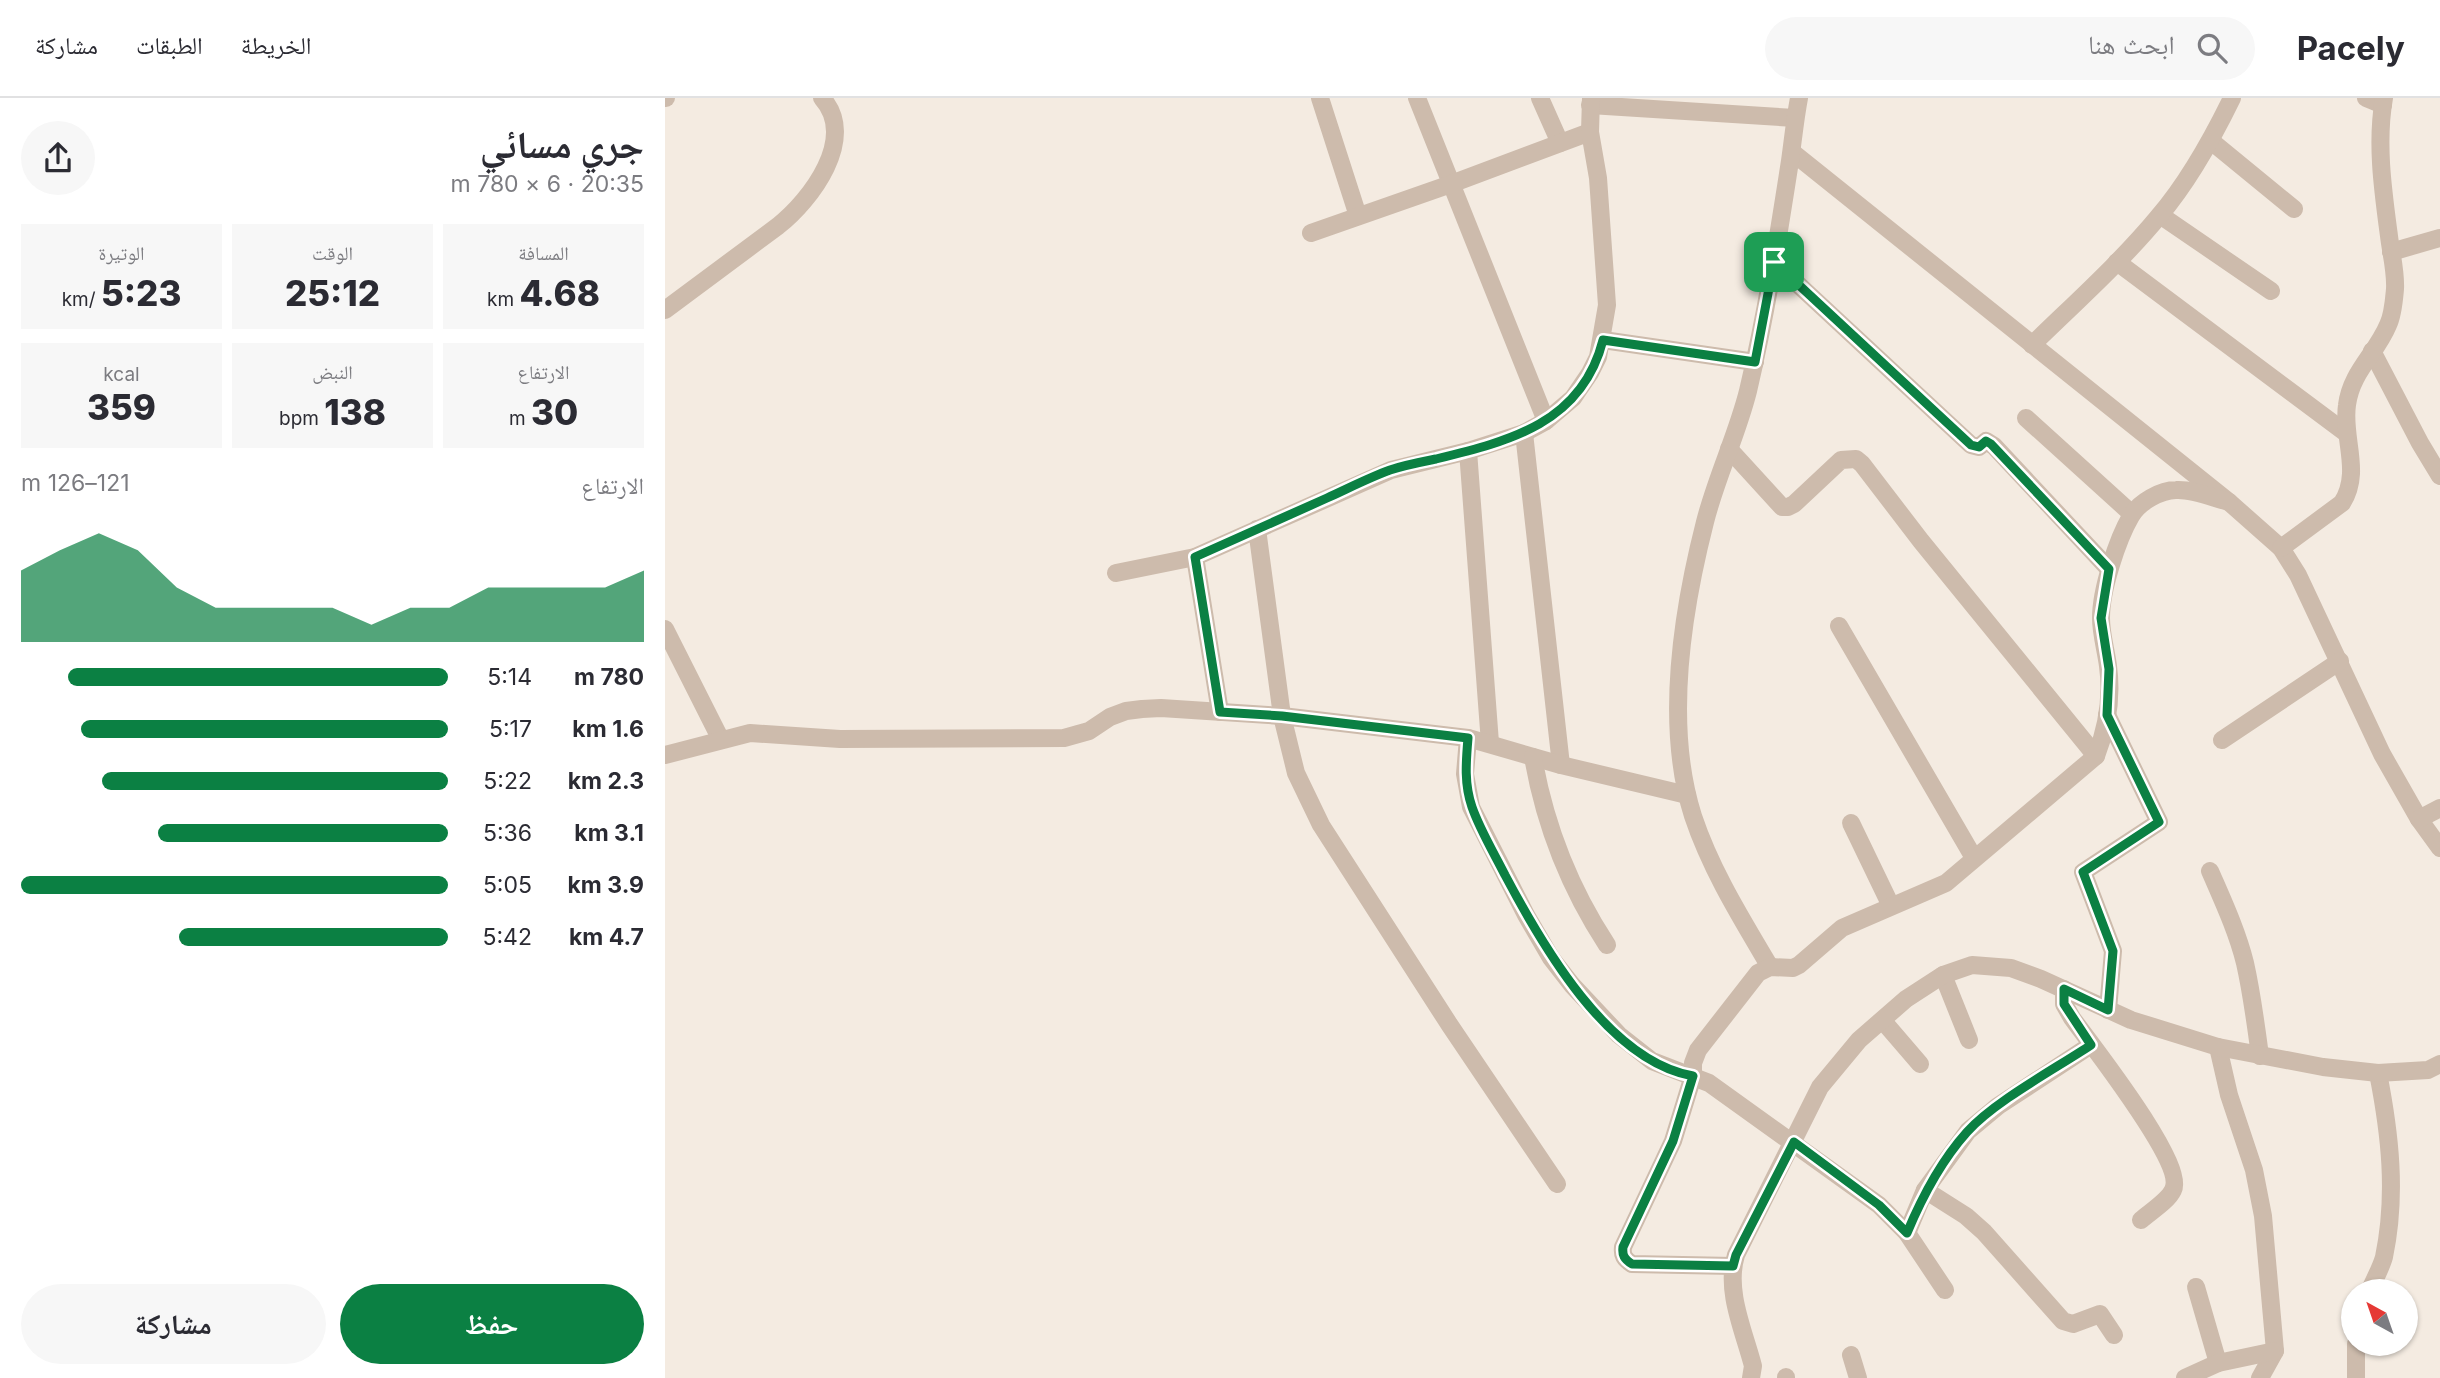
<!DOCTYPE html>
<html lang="ar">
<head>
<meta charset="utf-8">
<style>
  :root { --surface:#fff; --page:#f7f7f7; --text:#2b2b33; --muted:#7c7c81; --line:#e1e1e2; --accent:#0b8043 }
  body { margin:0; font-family:Inter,"Noto Naskh Arabic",sans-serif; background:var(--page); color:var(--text); direction:rtl; height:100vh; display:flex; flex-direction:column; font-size:26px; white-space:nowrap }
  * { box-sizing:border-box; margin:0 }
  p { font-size:23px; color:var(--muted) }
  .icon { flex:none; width:38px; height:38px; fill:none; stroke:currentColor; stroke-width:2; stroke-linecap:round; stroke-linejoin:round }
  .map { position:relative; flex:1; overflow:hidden; direction:ltr }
  .details { display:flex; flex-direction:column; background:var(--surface); width:665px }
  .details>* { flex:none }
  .needle { width:46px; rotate:320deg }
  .buttons { position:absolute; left:1676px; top:1181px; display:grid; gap:14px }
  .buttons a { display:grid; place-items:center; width:77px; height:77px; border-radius:50%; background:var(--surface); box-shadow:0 2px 5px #0004; font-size:35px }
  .pin { position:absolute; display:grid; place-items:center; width:60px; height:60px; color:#fff; margin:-30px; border-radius:14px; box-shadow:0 4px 10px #0006 }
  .round { display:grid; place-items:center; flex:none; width:74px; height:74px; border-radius:37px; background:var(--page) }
  .summary { display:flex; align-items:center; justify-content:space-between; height:119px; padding:0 21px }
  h1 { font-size:38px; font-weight:800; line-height:52px }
  .figures { display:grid; grid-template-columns:repeat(3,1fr); gap:10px; height:119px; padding:7px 21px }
  .figures div { display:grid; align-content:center; border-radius:0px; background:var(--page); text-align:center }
  .figures b { font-size:35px; font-weight:800 }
  .figures small { font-size:19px; font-weight:400 }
  .figures p { font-size:19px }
  .chart { height:196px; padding:14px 21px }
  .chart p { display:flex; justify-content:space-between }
  .chart svg { width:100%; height:126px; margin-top:7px; fill:var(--accent); opacity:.7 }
  .cta { display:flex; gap:14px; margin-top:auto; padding:14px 21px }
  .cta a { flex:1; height:80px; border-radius:42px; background:var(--accent); color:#fff; font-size:28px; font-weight:800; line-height:80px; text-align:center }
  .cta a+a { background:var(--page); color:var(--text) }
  ul { padding:0 21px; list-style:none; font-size:23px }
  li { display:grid; grid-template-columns:112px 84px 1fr; align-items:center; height:52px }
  li i { height:18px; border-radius:9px; background:var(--accent) }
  header { display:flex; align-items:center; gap:42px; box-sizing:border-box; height:98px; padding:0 35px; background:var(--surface); border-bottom:2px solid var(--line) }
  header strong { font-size:33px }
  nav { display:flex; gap:38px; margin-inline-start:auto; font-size:24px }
  .search { width:490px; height:63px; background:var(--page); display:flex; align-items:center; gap:18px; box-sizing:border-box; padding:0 24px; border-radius:38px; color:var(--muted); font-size:26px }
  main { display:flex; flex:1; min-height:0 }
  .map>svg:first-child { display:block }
</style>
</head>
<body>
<header>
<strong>Pacely</strong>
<div class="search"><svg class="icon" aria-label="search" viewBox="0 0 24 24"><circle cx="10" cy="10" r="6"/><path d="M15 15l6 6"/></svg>ابحث هنا</div>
<nav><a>الخريطة</a><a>الطبقات</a><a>مشاركة</a></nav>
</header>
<main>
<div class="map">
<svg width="1775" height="1280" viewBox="0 0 1775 1280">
  <rect width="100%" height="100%" fill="#f4ebe1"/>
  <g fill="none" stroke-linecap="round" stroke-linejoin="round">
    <g stroke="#cdbbac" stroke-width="18">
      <path d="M0 0H1"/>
      <path d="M655 0 693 118"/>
      <path d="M752 0 881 323"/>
      <path d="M875 0 895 45"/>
      <path d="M1701 0 1718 7"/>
      <path d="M925 7 1130 20"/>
      <path d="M1546 43 1629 111"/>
      <path d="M1127 54 1564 404 1616 450 1633 477 1717 656 1754 721 1775 750"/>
      <path d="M1495 117 1606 193"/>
      <path d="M646 135 786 86 925 34"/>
      <path d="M1726 154 1775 140"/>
      <path d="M1109 164 1306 347 1314 349 1321 343 1329 348 1444 471"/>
      <path d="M1452 164 1681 335"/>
      <path d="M0 212 113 128C146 102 193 40 157 0"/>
      <path d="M938 242 1090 264"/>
      <path d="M1367 247C1410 205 1456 164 1494 118 1524 83 1547 41 1567 0"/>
      <path d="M1707 253 1755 345 1775 378"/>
      <path d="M1361 320 1467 416"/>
      <path d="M859 335 896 667"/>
      <path d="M1064 351 1117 409H1123L1129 406 1176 362 1191 361 1197 366 1256 443 1431 658"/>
      <path d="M803 353 825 645"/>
      <path d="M592 431 617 618 631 675 656 727 784 926 892 1086"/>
      <path d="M1616 450 1677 405C1697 374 1677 340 1682 307 1686 274 1711 256 1723 227 1728 217 1729 202 1730 191 1731 174 1726 155 1724 138 1718 93 1711 45 1719 0"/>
      <path d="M530 459 555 614"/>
      <path d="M451 475 530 459 726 372 803 353 859 335 881 323 908 300 925 275 933 259 942 207 933 80 925 34 926 0"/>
      <path d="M1174 528 1309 760"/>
      <path d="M0 531 56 642"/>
      <path d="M1442 617 1494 724 1418 774 1448 853 1443 912"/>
      <path d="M803 640 800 676 806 709 861 817 886 860 907 887 954 937 987 963 1044 985 1214 1107 1242 1135 1280 1192"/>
      <path d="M1557 642 1675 563"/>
      <path d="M0 657 85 635 175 641 399 640 424 633 445 619 461 613 477 611 496 610 617 618 803 640 896 667 1022 697"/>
      <path d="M868 659C880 728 904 789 942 847"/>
      <path d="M1754 721 1775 710"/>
      <path d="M1186 725 1226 808"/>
      <path d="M1545 773C1558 803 1572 833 1580 865 1587 896 1591 927 1595 958"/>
      <path d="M1105 869C1076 820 1046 772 1028 718 999 627 1017 514 1040 424 1051 380 1072 337 1083 293 1101 217 1113 140 1125 63 1128 42 1130 21 1134 0"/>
      <path d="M1278 877 1304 942"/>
      <path d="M1399 891V906L1407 920C1425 945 1521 1066 1508 1092 1503 1103 1485 1114 1476 1122"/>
      <path d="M1218 923 1255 966"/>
      <path d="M1553 949 1564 997 1589 1072 1598 1118 1610 1253 1595 1280"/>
      <path d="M1260 1092 1301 1118 1319 1134 1398 1223 1408 1226 1435 1216 1449 1237"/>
      <path d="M1242 1135 1260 1092 1303 1033 1333 1008 1426 947"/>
      <path d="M1068 1168 967 1166C959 1161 957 1157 958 1149L1008 1043 1028 978V965L1033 952 1093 875 1105 869 1128 870 1134 867 1177 830 1281 785 1431 658C1442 630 1447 598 1443 568 1441 552 1436 536 1436 520 1436 492 1452 442 1466 418 1474 404 1496 392 1511 392 1528 391 1548 400 1564 404"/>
      <path d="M1531 1189 1553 1265"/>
      <path d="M1704 1194C1709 1182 1716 1170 1719 1159 1732 1097 1725 1036 1713 975"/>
      <path d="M1186 1257 1193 1280"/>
      <path d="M1121 1279V1280"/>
      <path d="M1086 1280 1088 1268C1079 1233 1060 1193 1071 1157L1155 989 1194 942 1241 901 1278 877 1307 867 1346 870 1376 881 1466 922 1553 949 1658 969 1713 975 1763 972 1775 966"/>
      <path d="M1520 1280 1553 1265 1610 1253"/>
      <path d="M1691 1280V1246"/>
    </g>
  </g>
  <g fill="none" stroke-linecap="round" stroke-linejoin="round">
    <defs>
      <path id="route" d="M1109 164 1306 347 1314 349 1321 343 1326 346 1444 471 1436 520 1444 571 1442 617 1494 724 1418 774 1448 853 1443 912 1399 891V906L1426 947C1390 971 1330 1003 1302 1034 1276 1063 1257 1099 1242 1135L1214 1107 1129 1044 1071 1157 1068 1168 967 1166C959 1161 957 1157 958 1149L1008 1043 1028 978C943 963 877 847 840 777 829 755 815 732 807 709 799 686 801 664 803 640L617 618 555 614 530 459C574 439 618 420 662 400 682 391 703 380 725 372 740 367 756 364 771 361 845 343 917 325 938 242L1090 264Z"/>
    </defs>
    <use href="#route" stroke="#fff" stroke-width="14"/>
    <use href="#route" stroke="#0b8043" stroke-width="9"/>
  </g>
</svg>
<div class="buttons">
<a><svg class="needle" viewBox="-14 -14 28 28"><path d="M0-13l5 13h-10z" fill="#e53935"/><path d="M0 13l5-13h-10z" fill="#7c7c81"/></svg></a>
</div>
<div class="pin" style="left:1109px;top:164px;background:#1e9e55"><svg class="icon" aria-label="arrive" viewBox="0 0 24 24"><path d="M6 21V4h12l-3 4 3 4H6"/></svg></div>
</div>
<section class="details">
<div class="summary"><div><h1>جري مسائي</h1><p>20:35 · 6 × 780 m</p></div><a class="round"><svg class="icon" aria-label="share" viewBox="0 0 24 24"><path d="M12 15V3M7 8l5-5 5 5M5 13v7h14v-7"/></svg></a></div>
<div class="figures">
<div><p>المسافة</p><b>4.68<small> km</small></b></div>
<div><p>الوقت</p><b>25:12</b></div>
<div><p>الوتيرة</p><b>5:23<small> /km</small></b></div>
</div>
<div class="figures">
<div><p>الارتفاع</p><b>30<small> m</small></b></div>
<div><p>النبض</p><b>138<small> bpm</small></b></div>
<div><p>kcal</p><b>359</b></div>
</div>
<div class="chart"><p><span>الارتفاع</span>121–126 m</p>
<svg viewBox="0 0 160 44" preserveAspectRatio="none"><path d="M0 44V19L10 12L20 6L30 12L40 25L50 32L60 32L70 32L80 32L90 38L100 32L110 32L120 25L130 25L140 25L150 25L160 19V44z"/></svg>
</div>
<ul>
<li><b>780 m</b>5:14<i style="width:89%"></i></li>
<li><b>1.6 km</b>5:17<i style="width:86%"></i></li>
<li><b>2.3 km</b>5:22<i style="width:81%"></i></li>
<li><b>3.1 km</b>5:36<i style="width:68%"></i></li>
<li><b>3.9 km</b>5:05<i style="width:100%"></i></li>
<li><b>4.7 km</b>5:42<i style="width:63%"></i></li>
</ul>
<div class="cta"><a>حفظ</a><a>مشاركة</a></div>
</section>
</main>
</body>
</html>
